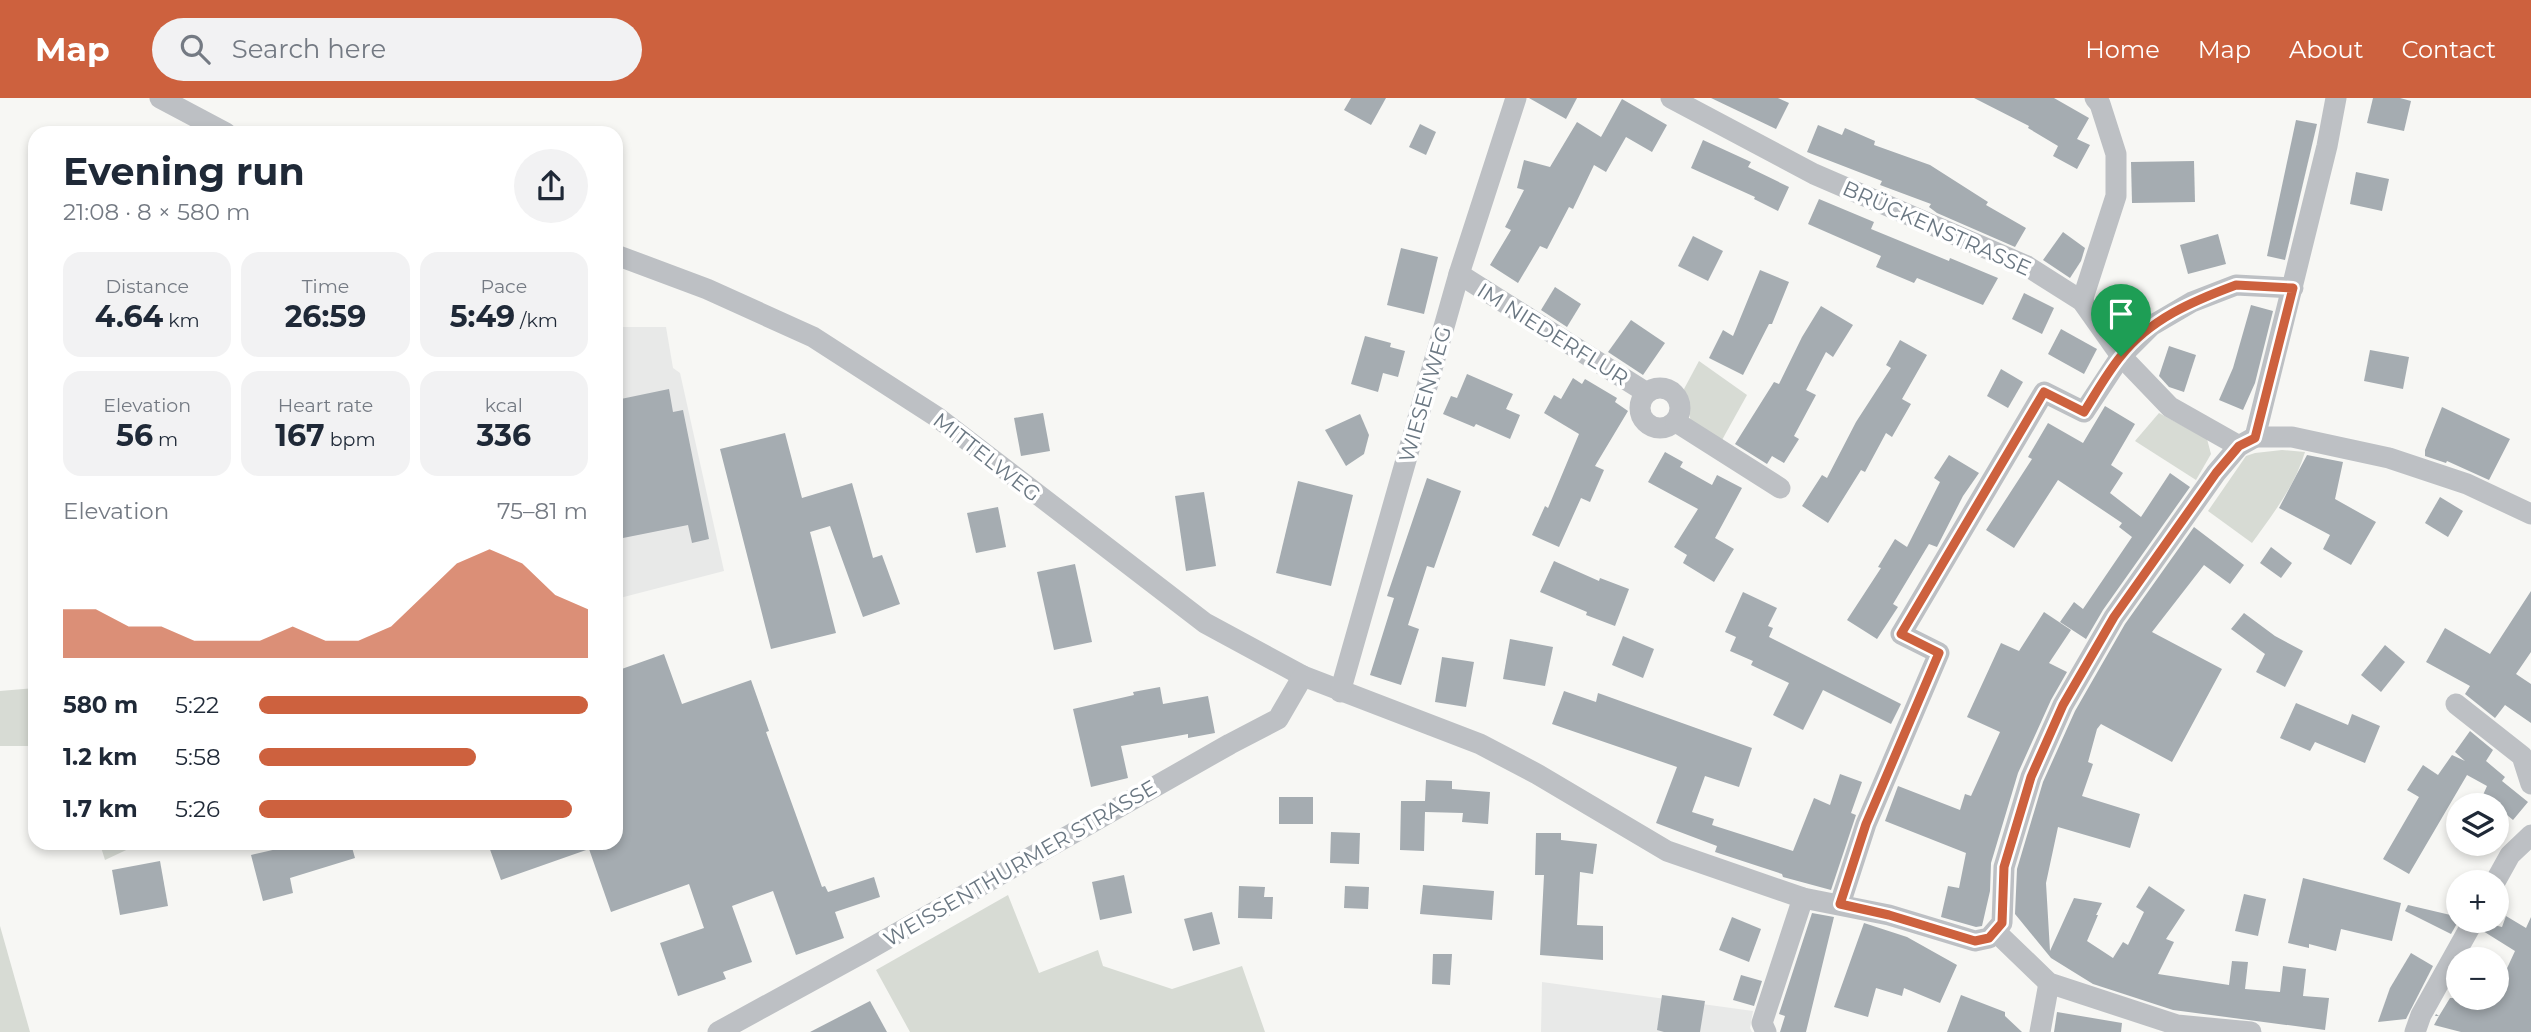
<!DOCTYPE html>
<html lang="en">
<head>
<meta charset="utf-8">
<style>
  :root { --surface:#fff; --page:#f2f2f3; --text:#1f2937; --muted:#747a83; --accent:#cd613e }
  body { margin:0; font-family:Montserrat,sans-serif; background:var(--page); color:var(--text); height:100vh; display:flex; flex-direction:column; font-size:26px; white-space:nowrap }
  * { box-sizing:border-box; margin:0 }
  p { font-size:23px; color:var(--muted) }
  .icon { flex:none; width:38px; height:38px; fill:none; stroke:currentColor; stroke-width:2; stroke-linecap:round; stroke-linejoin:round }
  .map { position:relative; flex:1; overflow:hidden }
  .panel { position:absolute; left:28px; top:28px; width:595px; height:724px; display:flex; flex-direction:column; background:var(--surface); border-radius:21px; box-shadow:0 4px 10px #0003 }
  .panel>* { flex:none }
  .buttons { position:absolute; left:2446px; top:695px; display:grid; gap:14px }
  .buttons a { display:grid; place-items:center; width:63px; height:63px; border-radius:50%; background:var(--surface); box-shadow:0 4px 10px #0003; font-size:35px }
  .pin { position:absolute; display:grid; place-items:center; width:60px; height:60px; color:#fff; margin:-72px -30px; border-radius:50% 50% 50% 0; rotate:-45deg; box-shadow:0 0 7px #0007 }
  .pin .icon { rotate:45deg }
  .round { display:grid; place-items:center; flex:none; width:74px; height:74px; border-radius:37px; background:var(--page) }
  .headline { display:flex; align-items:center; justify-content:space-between; height:119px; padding:0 35px }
  h1 { font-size:38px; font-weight:700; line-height:52px }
  .stats { display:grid; grid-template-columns:repeat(3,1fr); gap:10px; height:119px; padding:7px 35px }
  .stats div { display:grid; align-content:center; border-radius:18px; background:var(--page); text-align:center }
  .stats b { font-size:30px; font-weight:700 }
  .stats small { font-size:19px; font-weight:400 }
  .stats p { font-size:19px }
  .chart { height:196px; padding:14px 35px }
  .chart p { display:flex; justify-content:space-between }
  .chart svg { width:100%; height:126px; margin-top:7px; fill:var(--accent); opacity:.7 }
  ul { padding:0 35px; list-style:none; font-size:23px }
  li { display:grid; grid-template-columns:112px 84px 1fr; align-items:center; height:52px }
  li i { height:18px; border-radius:9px; background:var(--accent) }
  header { display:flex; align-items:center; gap:42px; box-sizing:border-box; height:98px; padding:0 35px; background:var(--accent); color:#fff }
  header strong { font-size:33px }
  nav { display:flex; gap:38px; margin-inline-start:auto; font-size:24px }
  .search { width:490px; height:63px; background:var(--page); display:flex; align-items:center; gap:18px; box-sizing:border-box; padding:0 24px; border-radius:38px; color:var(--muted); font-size:26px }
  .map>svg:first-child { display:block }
</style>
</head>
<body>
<header>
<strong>Map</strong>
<div class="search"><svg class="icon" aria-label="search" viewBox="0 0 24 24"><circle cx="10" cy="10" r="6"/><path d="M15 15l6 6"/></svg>Search here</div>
<nav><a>Home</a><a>Map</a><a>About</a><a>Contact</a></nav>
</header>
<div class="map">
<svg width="2531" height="934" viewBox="0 0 2531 934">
  <rect width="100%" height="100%" fill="#f7f7f4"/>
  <g fill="#e8e9e8">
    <path d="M616 229H666L673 270 680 275 724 473 616 501Z"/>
    <path d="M1542 884 1753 913 1750 930 1752 934H1541Z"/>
  </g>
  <g fill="#d7dbd4">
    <path d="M1699 263 1747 297 1722 342 1691 325 1684 291Z"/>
    <path d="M2159 315 2207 341 2211 356 2196 382 2135 343Z"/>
    <path d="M2282 352 2305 354C2295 388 2272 417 2252 445L2208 413 2246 358 2255 355Z"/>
    <path d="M35 590V648H0V593Z"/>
    <path d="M100 746H139L105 762Z"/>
    <path d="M1008 797 1039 875 1098 852 1103 868 1172 891 1242 868 1265 934H910L876 872Z"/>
    <path d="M0 828 30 934H0Z"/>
  </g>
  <g fill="#a5acb1">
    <path d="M1351 0H1386L1371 27 1344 12Z"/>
    <path d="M1529 0H1577L1566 21Z"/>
    <path d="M1711 0H1778L1789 5 1776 31Z"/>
    <path d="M1974 0H2054L2089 20 2077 41 2090 47 2077 71 2053 58 2058 48 2028 30 2029 28Z"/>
    <path d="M2373 0H2400L2411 3 2404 33 2367 25Z"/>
    <path d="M1622 1 1667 27 1652 54 1626 39 1606 74 1594 67 1573 111 1569 109 1547 151 1540 148 1518 185 1490 167 1511 132 1505 129 1524 92 1517 90 1524 62 1550 69 1577 24 1601 39Z"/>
    <path d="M2296 22 2317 26 2285 162 2267 158Z"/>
    <path d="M1420 26 1436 34 1426 57 1409 49Z"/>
    <path d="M1818 27 1842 37 1845 30 1875 43 1874 47 1930 67 1988 104 1986 107 2026 130 2015 149 1937 115 1929 109 1931 106 1880 87 1882 83 1807 54Z"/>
    <path d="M1703 42 1751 64 1748 69 1789 89 1778 113 1754 101 1755 99 1691 70Z"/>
    <path d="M2194 63 2195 104 2132 105 2131 64Z"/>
    <path d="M2356 74 2389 81 2382 113 2350 106Z"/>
    <path d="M1819 101 1874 124 1871 131 1949 163 1950 160 1998 180 1983 207 1917 180 1914 185 1876 169 1881 158 1808 126Z"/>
    <path d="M2063 134 2085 150 2081 163 2070 180 2043 162Z"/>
    <path d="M2218 136 2226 166 2188 176 2180 147Z"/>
    <path d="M1693 138 1723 153 1708 183 1678 168Z"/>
    <path d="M1401 150 1438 159 1424 216 1387 207Z"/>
    <path d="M1760 172 1789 184 1772 226H1769L1743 277 1709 260 1723 232 1733 238Z"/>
    <path d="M1555 189 1581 206 1567 229 1541 212Z"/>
    <path d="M2024 195 2054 210 2042 236 2012 221Z"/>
    <path d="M2251 207 2273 213 2255 285 2243 312 2219 302 2233 270Z"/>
    <path d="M1821 208 1853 227 1833 259 1826 254 1806 292 1816 297 1794 338 1799 341 1784 365 1772 358 1767 366 1735 346 1774 284 1779 286 1802 239Z"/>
    <path d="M1631 222 1665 245 1643 277 1608 254Z"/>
    <path d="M2061 231 2097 251 2084 276 2048 256Z"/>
    <path d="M1365 238 1391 245 1390 249 1405 253 1398 279 1383 275 1378 294 1351 286Z"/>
    <path d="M1900 242 1927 257 1902 301 1911 306 1892 339 1886 335 1865 374 1861 372 1828 425 1802 408 1822 377 1827 380 1856 324 1891 270 1886 267Z"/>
    <path d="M2169 248 2196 257 2184 294 2169 289 2159 278Z"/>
    <path d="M2370 252 2409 259 2403 291 2364 283Z"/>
    <path d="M2001 271 2023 284 2008 310 1987 298Z"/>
    <path d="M1467 276 1513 296 1506 311 1520 317 1510 341 1476 326 1474 329 1443 316 1451 298 1457 300Z"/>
    <path d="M1573 280 1582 286 1585 281 1617 300 1615 304 1628 313 1595 368 1604 372 1590 404 1581 400 1559 449 1532 437 1545 408 1548 410 1579 336 1544 315 1554 297 1561 301Z"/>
    <path d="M669 291 673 314 683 312 709 441 692 445 688 427 618 441 616 431V302Z"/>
    <path d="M2105 308 2135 326 2111 367 2123 375 2110 395 2141 419 2170 375 2190 389 2103 512 2086 541 2060 524 2074 504 2083 511 2132 439 2119 429 2122 425 2058 382 2014 450 1986 432 2032 361 2028 359 2048 325 2083 345Z"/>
    <path d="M2442 309 2510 341 2489 382 2447 363 2446 365 2425 358V352Z"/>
    <path d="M1043 315 1050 353 1021 358 1014 320Z"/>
    <path d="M1360 316 1369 337 1364 356 1346 368 1325 332Z"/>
    <path d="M785 335 802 400 852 385 873 460 882 457 900 506 863 519 830 428 810 434 836 535 771 551 720 351Z"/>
    <path d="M1665 354 1683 364 1680 369 1712 387 1717 377 1742 390 1715 440 1734 451 1714 484 1683 465 1687 457 1674 449 1698 411 1648 384Z"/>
    <path d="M1949 357 1979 375 1963 398 1937 449 1929 446 1893 506 1898 509 1877 541 1847 522 1881 470 1878 469 1895 441 1907 449 1940 384 1934 380Z"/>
    <path d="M2307 357 2343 364 2335 401 2376 424 2351 467 2323 451 2330 437 2279 410Z"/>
    <path d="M1427 380 1461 393 1434 470 1427 468 1408 527 1419 531 1401 587 1370 577 1394 500 1387 498Z"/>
    <path d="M1298 383 1353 397 1331 488 1276 475Z"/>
    <path d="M1204 394 1216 468 1186 473 1175 398Z"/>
    <path d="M2440 399 2463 413 2448 439 2425 425Z"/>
    <path d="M998 409 1006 449 976 455 967 415Z"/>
    <path d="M2194 429 2244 467 2230 486 2204 467 2152 534 2222 571 2172 664 2101 626 2097 631 2088 664 2093 666 2082 698 2140 716 2130 750 2058 729 2046 785 2050 853 2074 800 2102 805 2096 817H2098L2087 843 2113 860 2123 844 2128 847 2144 814 2136 809 2149 788 2185 812 2166 841 2174 844 2158 876 2229 887 2232 863 2248 864 2245 891 2280 894 2283 868 2306 871 2303 898 2329 900 2325 932 2173 912 2093 886 2051 860 2015 816 2017 771 2043 684 2075 613 2125 526Z"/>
    <path d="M2271 449 2292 465 2281 480 2260 465Z"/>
    <path d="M1554 463 1599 483 1600 480 1629 491 1615 528 1586 517 1587 514 1540 494Z"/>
    <path d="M1075 466 1092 544 1054 552 1037 474Z"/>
    <path d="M2531 493V554L2516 576 2531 586V625L2505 607 2495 620 2465 596 2470 588 2426 564 2445 530 2490 556Z"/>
    <path d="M1743 494 1777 510 1768 528 1773 530 1769 539 1901 606 1891 626 1823 592 1803 632 1773 617 1789 585 1751 567 1753 563 1730 553 1736 539 1725 534Z"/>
    <path d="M2044 514 2071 532 2049 565 2067 574 2051 602 2018 675 1991 765 1990 793 1982 828 1976 829 1941 819 1948 788 1959 790 1966 755 1885 723 1898 688 1960 712 1965 696 1971 698 2000 634 1967 619 2001 545 2019 553Z"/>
    <path d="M2244 515 2275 538 2303 553 2285 589 2256 574 2265 556 2231 531Z"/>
    <path d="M1623 538 1654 551 1643 580 1612 567Z"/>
    <path d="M1510 541 1553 549 1545 588 1503 581Z"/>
    <path d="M2385 547 2405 564 2381 594 2361 577Z"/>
    <path d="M664 556 682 606 751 582 769 633 766 634 822 789 825 788 828 794 874 779 880 799 835 814 844 840 796 857 773 793 732 808 752 864 723 874 726 881 678 898 660 845 704 830 689 786 611 814 589 751 501 782 488 746H616V573Z"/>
    <path d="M1442 559 1474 564 1466 609 1435 604Z"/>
    <path d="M1160 589 1163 606 1208 598 1215 635 1188 640V636L1121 648 1128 680 1091 689 1073 611 1134 597 1133 594Z"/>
    <path d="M1564 593 1596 604 1598 595 1752 650 1739 689 1705 678 1692 714 1714 721 1712 727 1793 753 1814 700 1830 707 1840 676 1862 684 1851 715 1856 717 1831 792 1783 779 1782 776 1715 754 1717 748 1656 725 1677 669 1552 626Z"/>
    <path d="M2296 605 2348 627 2352 616 2380 628 2365 665 2315 644 2310 653 2280 640Z"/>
    <path d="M2470 633 2493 652 2486 663 2505 679 2502 683 2528 704 2513 722 2483 697 2487 688 2467 677 2409 776 2383 761 2419 699 2407 692 2423 667 2438 677 2452 657 2465 663 2455 654Z"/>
    <path d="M1426 682 1452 683V691L1490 694 1488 726 1462 724 1463 715 1425 714 1424 753 1400 752 1401 703H1425Z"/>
    <rect x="1279" y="699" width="34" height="27"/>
    <path d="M1331 734 1360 735 1359 766 1330 765Z"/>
    <path d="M1536 735H1561V742L1597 746 1593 776 1580 774 1577 827 1603 828V862L1540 857 1544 777H1535Z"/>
    <path d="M299 746H351L355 760 290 780 293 795 263 803 251 757Z"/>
    <path d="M160 763 168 808 120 817 112 772Z"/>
    <path d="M1124 777 1132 815 1100 822 1092 784Z"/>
    <path d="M2303 780 2401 805 2392 843 2341 831 2336 853 2309 846V850L2288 845Z"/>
    <path d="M1423 787 1494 793 1492 822 1420 816Z"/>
    <path d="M1239 788 1265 789 1264 799H1273L1272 821 1238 820Z"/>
    <path d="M1345 788 1369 789 1368 811 1344 810Z"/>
    <path d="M2244 796 2266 801 2258 838 2235 833Z"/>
    <path d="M2408 807 2459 819V822L2451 836 2405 813Z"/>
    <path d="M1212 814 1220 846 1193 853 1184 821Z"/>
    <path d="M1812 815 1834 819 1806 934H1780L1785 918 1779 916Z"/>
    <path d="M2506 818 2526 830 2531 819V934H2461L2434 927 2439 918H2435L2436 916 2439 918 2450 900H2497V892L2515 853 2483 833 2486 825 2502 829Z"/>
    <path d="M1732 819 1761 831 1749 864 1719 852Z"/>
    <path d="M1864 825 1907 839 1957 867 1940 905 1904 890 1902 898 1876 890 1868 919 1834 909Z"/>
    <path d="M2411 855 2433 868 2406 921 2378 924 2390 890Z"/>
    <path d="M1433 856H1452L1450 887 1432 886Z"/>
    <path d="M1741 877 1762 883 1754 908 1733 902Z"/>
    <path d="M1662 897 1705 903 1700 934H1664L1657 932Z"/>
    <path d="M1961 897 2005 914V918L2022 934H1947Z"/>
    <path d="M870 903 887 934H810Z"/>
    <path d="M2057 914 2122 925 2121 934H2054Z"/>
  </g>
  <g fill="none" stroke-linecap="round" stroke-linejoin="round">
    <g stroke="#bdc0c4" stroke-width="21">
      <path d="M160 0 226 35"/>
      <path d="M1671 0 1814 76 2027 168 2082 203 2121 258 2170 309 2239 348"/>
      <path d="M616 157 707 191 813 239 937 319 1205 525 1303 578 1480 646 1537 676 1667 753 1803 800 1889 817 1975 843 1989 840 2002 825 2004 769 2031 679 2063 607 2114 519 2216 375 2239 348 2255 339 2327 48 2336 0"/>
      <path d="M1459 176 1647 295"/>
      <path d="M2082 203 2116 98V56L2100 6 2095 0"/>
      <circle cx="1660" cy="310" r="20"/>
      <path d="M1676 324 1780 390"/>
      <path d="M2255 339H2292L2389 360 2467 386 2531 416"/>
      <path d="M1340 594 1459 176 1516 0"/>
      <path d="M2456 606 2522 658 2531 686"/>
      <path d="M2495 784 2510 757 2531 737"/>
      <path d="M1840 806 1866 726 1939 555 1901 536 2044 294 2084 314 2121 258 2151 228 2192 204 2236 187 2293 190"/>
      <path d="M1996 834 2049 885 2177 927 2251 934"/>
      <path d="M718 934 864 854 1230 646 1278 621 1303 578"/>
      <path d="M1766 934 1762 925 1803 800"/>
      <path d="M2040 934 2049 885"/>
      <path d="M2415 934 2421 917 2474 822"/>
    </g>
  </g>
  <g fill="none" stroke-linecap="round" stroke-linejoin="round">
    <defs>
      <path id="route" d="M2236 187 2293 190 2255 340 2239 348 2216 375 2114 519 2063 607 2031 679 2004 769 2002 825 1989 840 1975 843 1889 817 1840 806 1866 726 1939 555 1901 536 2044 294 2084 314C2096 295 2107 275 2121 258 2150 221 2193 203 2236 187Z"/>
    </defs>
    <use href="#route" stroke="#fff" stroke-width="14"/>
    <use href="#route" stroke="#cd613e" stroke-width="9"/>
  </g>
  <g text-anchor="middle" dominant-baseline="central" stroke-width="7" stroke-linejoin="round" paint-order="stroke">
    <g font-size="21" fill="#6a7782" stroke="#fff">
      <text transform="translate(1937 130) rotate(24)">BRÜCKENSTRASSE</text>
      <text transform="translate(1553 236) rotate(32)">IM NIEDERFLUR</text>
      <text transform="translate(1425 296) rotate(-74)">WIESENWEG</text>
      <text transform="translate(987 359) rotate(38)">MITTELWEG</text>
      <text transform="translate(1020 765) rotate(-30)">WEISSENTHURMER STRASSE</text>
    </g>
  </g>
</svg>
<div class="buttons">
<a><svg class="icon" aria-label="layers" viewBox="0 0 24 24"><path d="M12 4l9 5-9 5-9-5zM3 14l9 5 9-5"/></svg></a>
<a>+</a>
<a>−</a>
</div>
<div class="pin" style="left:2121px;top:258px;background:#1e9e55"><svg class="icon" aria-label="arrive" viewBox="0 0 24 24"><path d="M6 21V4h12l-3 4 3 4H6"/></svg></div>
<section class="panel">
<div class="headline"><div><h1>Evening run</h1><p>21:08 · 8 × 580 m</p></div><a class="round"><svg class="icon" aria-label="share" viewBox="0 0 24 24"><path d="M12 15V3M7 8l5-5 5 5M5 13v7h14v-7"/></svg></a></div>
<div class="stats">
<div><p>Distance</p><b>4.64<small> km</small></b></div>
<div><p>Time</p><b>26:59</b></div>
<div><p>Pace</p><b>5:49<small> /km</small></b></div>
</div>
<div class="stats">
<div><p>Elevation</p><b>56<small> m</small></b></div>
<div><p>Heart rate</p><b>167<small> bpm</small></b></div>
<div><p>kcal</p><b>336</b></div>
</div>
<div class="chart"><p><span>Elevation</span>75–81 m</p>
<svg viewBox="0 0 160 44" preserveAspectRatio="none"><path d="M0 44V27L10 27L20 33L30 33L40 38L50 38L60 38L70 33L80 38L90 38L100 33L110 22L120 11L130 6L140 11L150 22L160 27V44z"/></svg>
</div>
<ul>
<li><b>580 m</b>5:22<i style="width:100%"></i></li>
<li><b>1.2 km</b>5:58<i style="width:66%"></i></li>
<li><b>1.7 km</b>5:26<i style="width:95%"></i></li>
</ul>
</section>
</div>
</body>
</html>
